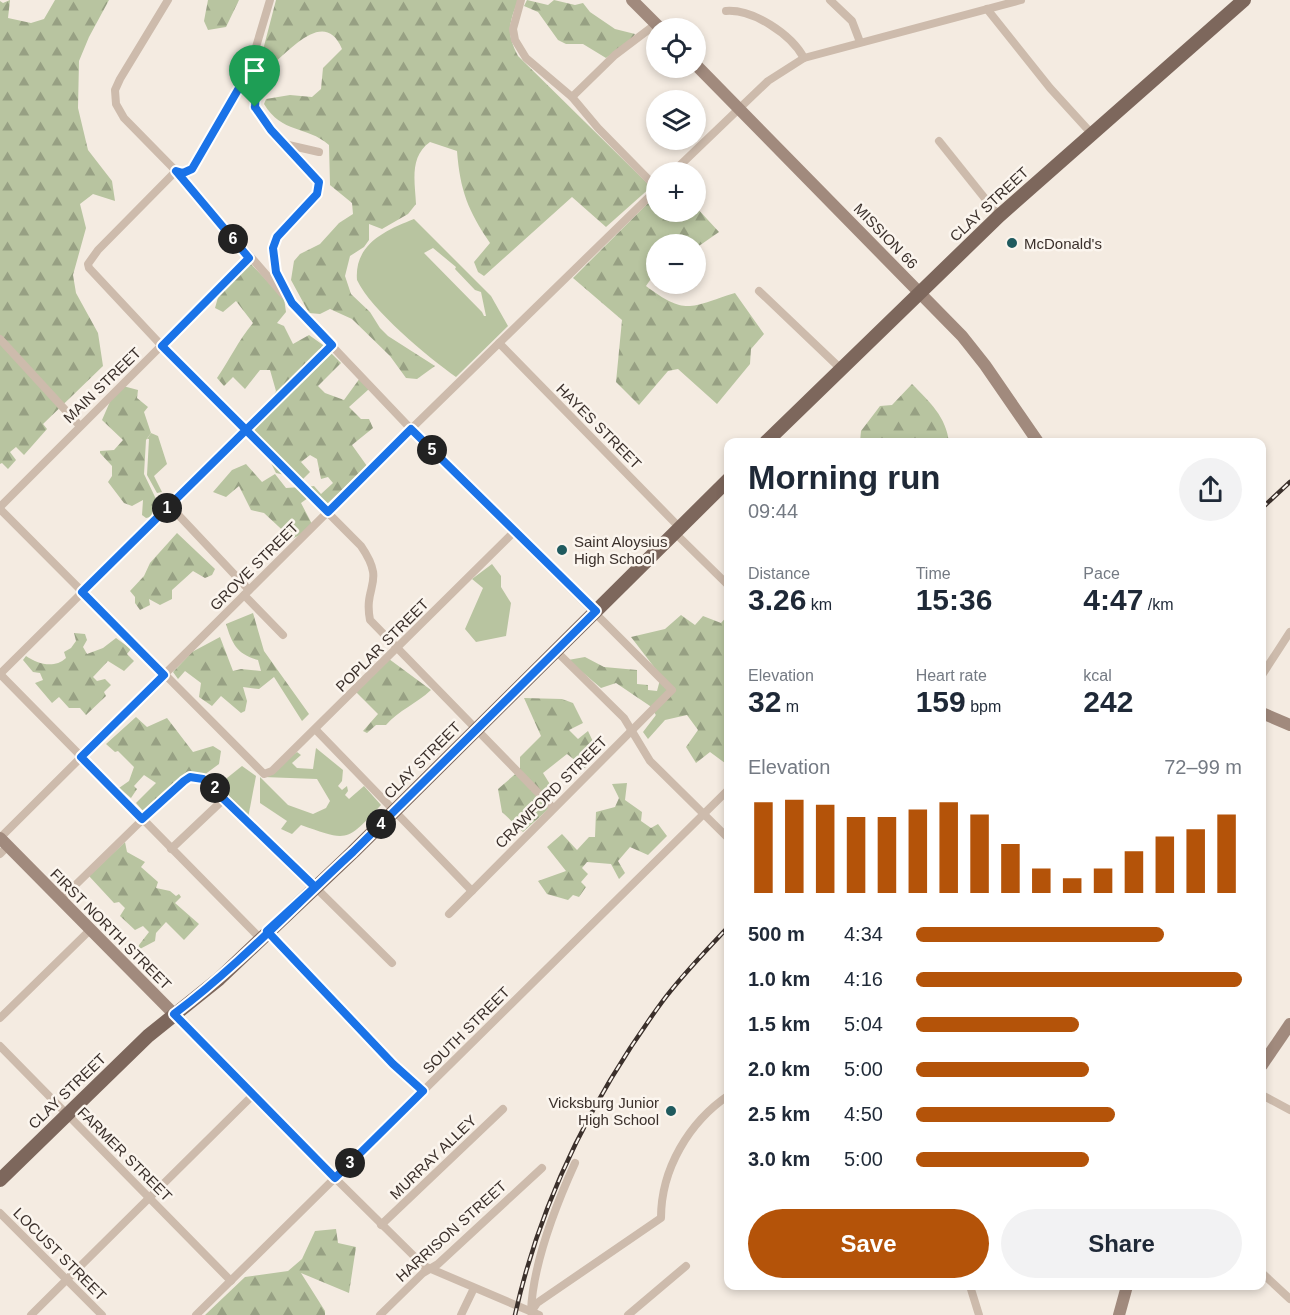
<!DOCTYPE html>
<html lang="en">
<head>
<meta charset="utf-8">
<style>
  :root { --surface:#fff; --page:#f2f2f3; --text:#1f2937; --muted:#747a83; --accent:#b45309 }
  body { margin:0; font-family:Helvetica,sans-serif; background:var(--page); color:var(--text); height:100vh; display:flex; flex-direction:column; font-size:22px; white-space:nowrap }
  * { box-sizing:border-box; margin:0 }
  p { font-size:20px; color:var(--muted) }
  .icon { flex:none; width:33px; height:33px; fill:none; stroke:currentColor; stroke-width:2; stroke-linecap:round; stroke-linejoin:round }
  .map { position:relative; flex:1; overflow:hidden }
  .side { position:absolute; left:724px; top:438px; width:542px; height:852px; display:flex; flex-direction:column; background:var(--surface); border-radius:12px; box-shadow:0 3px 9px #0003 }
  .side>* { flex:none }
  .buttons { position:absolute; left:646px; top:18px; display:grid; gap:12px }
  .buttons a { display:grid; place-items:center; width:60px; height:60px; border-radius:50%; background:var(--surface); box-shadow:0 3px 9px #0003; font-size:30px }
  .pin { position:absolute; display:grid; place-items:center; width:51px; height:51px; color:#fff; margin:-62px -26px; border-radius:50% 50% 50% 0; rotate:-45deg; box-shadow:0 0 6px #0007 }
  .pin .icon { rotate:45deg }
  .km { position:absolute; width:30px; height:30px; margin:-15px; border-radius:50%; background:#222; color:#fff; font-size:16px; line-height:30px; text-align:center }
  .round { display:grid; place-items:center; flex:none; width:63px; height:63px; border-radius:32px; background:var(--page) }
  .summary { display:flex; align-items:center; justify-content:space-between; height:102px; padding:0 24px }
  h1 { font-size:33px; font-weight:800; line-height:45px }
  .metrics { display:grid; grid-template-columns:repeat(3,1fr); gap:9px; height:102px; padding:6px 24px }
  .metrics div { display:grid; align-content:center }
  .metrics b { font-size:30px; font-weight:800 }
  .metrics small { font-size:16px; font-weight:400 }
  .metrics p { font-size:16px }
  .chart { height:168px; padding:12px 24px }
  .chart p { display:flex; justify-content:space-between }
  .chart svg { width:100%; height:108px; margin-top:6px; stroke:var(--accent); stroke-width:6 }
  .cta { display:flex; gap:12px; margin-top:auto; padding:12px 24px }
  .cta a { flex:1; height:69px; border-radius:36px; background:var(--accent); color:#fff; font-size:24px; font-weight:800; line-height:69px; text-align:center }
  .cta a+a { background:var(--page); color:var(--text) }
  ul { padding:0 24px; list-style:none; font-size:20px }
  li { display:grid; grid-template-columns:96px 72px 1fr; align-items:center; height:45px }
  li i { height:15px; border-radius:8px; background:var(--accent) }
  .map>svg:first-child { display:block }
</style>
</head>
<body>
<div class="map">
<svg width="1290" height="1315" viewBox="0 0 1290 1315">
  <defs>
    <pattern id="forest-firs" width="22" height="20" patternUnits="userSpaceOnUse" patternTransform="scale(1.5)"><rect width="22" height="20" fill="#b8c4a0"/><path d="M5 1l3.5 6h-7zM16 11l3.5 6h-7z" fill="#97a083"/></pattern>
  </defs>
  <rect width="100%" height="100%" fill="#f4ebe1"/>
  <g fill="#b8c4a0" fill-rule="evenodd">
    <path d="M414 219 491 296 508 326 456 377C428 357 371 310 357 280 354 244 386 230 414 219ZM433 248 456 267 455 269 475 290 481 292 486 316H484L482 312 424 253Z"/>
    <path d="M151 433 158 436 167 464 154 476 162 492 157 493 147 475 149 439H147Z"/>
    <path d="M492 564 501 576V587L511 603 506 636 476 642 465 629 483 588 472 579Z"/>
    <path d="M316 748 343 770 342 781 338 786 342 790 347 786 348 791 345 795 349 799 364 786 381 805C346 842 349 842 301 825L292 834 281 829 287 821 260 803V777L288 805 313 814 326 808 330 801 317 779 263 777 297 752 301 755 292 763 297 768 313 769Z"/>
    <path d="M242 766 256 776 248 818 217 786Z"/>
  </g>
  <g fill="url(#forest-firs)">
    <path d="M10 0 8 18 31 23 44 19 55 0H109L89 37 79 61 78 108 88 150 112 181 115 201 93 194 80 204 86 228 73 275 76 293 98 333 103 366 43 424 47 429 24 455 16 447 10 452 16 460 8 469 2 463 0 464V1L3 3Z"/>
    <path d="M208 0H239L226 27 208 30 204 21Z"/>
    <path d="M276 0H518C509 24 506 33 518 56L651 187 606 227 572 197 484 276 478 272 474 262 490 243C468 211 460 190 457 151L430 142C409 157 415 182 416 204L408 214 382 229 369 224V240L364 247 350 256 345 276 351 294 370 312 380 328 388 336 435 366 417 379 406 378 390 356 352 319 330 309 320 314 309 313 291 280 294 261 300 254 320 244 339 223 353 214 352 203 330 185 329 145C306 125 282 134 264 104L266 99 290 95 312 97 321 89 323 68 342 49C326 10 294 46 275 62H268L263 57V50Z"/>
    <path d="M527 0 548 5 554 0 575 5 583 3 590 12 615 29 635 34 632 39 606 58 583 44H566L558 40 538 12 524 6Z"/>
    <path d="M657 194V212H696V207L719 232 696 248V244H657V270L646 286C686 316 690 307 735 293L764 334 751 349 750 364 717 404 678 369 668 371 639 405 616 382 622 320 573 278Z"/>
    <path d="M249 262 284 298 286 312 277 323 284 326 293 344 309 335 323 345 341 363 318 386 325 393 344 400 360 378 369 389 349 407 361 419H369L373 428 352 445 367 466 326 505 307 487 314 486 321 494 333 483 328 477 321 479 317 459 310 455 301 462 310 472 303 479 276 473 254 429 276 391 270 370H260L245 389 233 377 224 386 217 378C230 359 238 341 253 323L236 301 223 312 215 308 220 290Z"/>
    <path d="M912 384C930 402 946 417 949 442H860L861 431 880 406 892 405Z"/>
    <path d="M123 386 138 390 137 398 148 407 144 412 151 433 146 440 144 474 156 499 151 517 146 518 142 515 143 500 132 506 124 503 108 482 112 476V466L100 453V451L114 450 123 440 102 420 112 397Z"/>
    <path d="M246 464 262 482 275 474 286 488 301 487 308 498 301 503 312 524 304 533 292 539 264 513 251 510 239 486 226 497 213 492 232 470Z"/>
    <path d="M177 533 215 569 212 575 205 578 193 571 172 590V599L160 605 149 599 150 605 140 610 135 603V597L130 591 144 576 150 563Z"/>
    <path d="M253 613 264 651 309 714 302 721 274 677 259 689 243 687 247 701 245 711 241 713 221 696 212 706 199 697 201 683 185 671 178 679 173 672 192 652 220 637 233 671 241 669 261 671 258 660C237 654 232 644 226 624Z"/>
    <path d="M729 614V766L710 752 696 763 686 747 698 730 687 715 665 720 648 739 643 732 656 715 650 706 616 683 601 688 568 660 585 657 604 667 637 670V684L648 685V690L657 691 661 676 631 637 665 629 681 615 695 625 703 616 721 623Z"/>
    <path d="M74 633 85 634 87 640 83 647 87 654 103 648 116 638 131 649 127 654 134 661 124 671 108 661 93 677 97 681 105 679 111 685 104 692 106 696 86 715 80 708H69L59 697 52 703 35 683 43 680 40 673 33 672 23 660 26 656C38 664 54 669 66 658L64 652 71 648 76 641Z"/>
    <path d="M389 659 431 690C416 704 399 710 386 725H376L367 733 363 731 378 714 356 692Z"/>
    <path d="M524 698 562 699 573 703 583 723 569 730 578 739 588 731 597 750 585 768 567 754 543 773 551 786 544 790 554 804 523 832 502 812 498 789 520 770V757L541 736Z"/>
    <path d="M136 717 147 727 167 718 193 752 213 746 221 751 219 764 204 775H188L144 812 136 803 156 783 144 775 134 786 137 789 131 798 119 788 129 781 134 767 118 751 115 752 106 744Z"/>
    <path d="M627 783 625 800 642 812 641 821 651 828 658 824 667 836 648 855 630 847 618 861 625 873 619 879 611 864 587 862 582 868 588 874 581 882 586 887 579 897 573 895 568 900 547 894 538 881 566 871 547 847 562 834 577 850 589 837H595L596 812 615 807 619 798 612 784Z"/>
    <path d="M125 842 127 852 145 862 141 867 158 882 156 888 170 891 176 896 179 894 181 897 175 903 199 924 184 940 166 922 156 933 155 941 138 950 139 945 149 932 143 926 135 930 120 916 125 908 119 902 114 903 89 876Z"/>
    <path d="M336 1229 338 1243 356 1247 349 1293 301 1273 325 1311V1315H205L245 1277 288 1271 302 1259 315 1231Z"/>
  </g>
  <g fill="none" stroke-linecap="round" stroke-linejoin="round">
    <g stroke="#cdbbac" stroke-width="8">
      <path d="M168 0 120 79 115 90 116 104 124 118 176 171 283 294"/>
      <path d="M270 0 247 77 192 169 183 173 176 171 98 250 88 264 89 268 162 346 361 546C387 584 363 584 370 620L553 808"/>
      <path d="M521 0 513 29 515 40 526 58 572 97 598 128 657 188"/>
      <path d="M830 0 852 21 860 42"/>
      <path d="M987 9 1050 88 1091 133"/>
      <path d="M726 11C753 9 791 34 804 58"/>
      <path d="M251 69 262 70 263 76 254 100 261 117 319 182 317 194 274 242 276 271 292 304 411 429 672 690 449 914"/>
      <path d="M572 97 615 55 656 24"/>
      <path d="M939 141 999 216"/>
      <path d="M284 144 319 152"/>
      <path d="M673 172 768 81 804 58 1021 0"/>
      <path d="M759 291 841 369"/>
      <path d="M0 339 80 426"/>
      <path d="M499 343 680 528"/>
      <path d="M169 505 249 590"/>
      <path d="M0 507 249 258"/>
      <path d="M0 509 264 774 272 771 515 531"/>
      <path d="M675 533 729 586"/>
      <path d="M244 595 283 635"/>
      <path d="M556 651 624 718 650 761 729 839"/>
      <path d="M0 674 332 345"/>
      <path d="M0 674 260 938"/>
      <path d="M1262 675 1290 632"/>
      <path d="M316 730 472 891"/>
      <path d="M0 838 411 429 657 189"/>
      <path d="M171 849 225 798"/>
      <path d="M0 854 8 846"/>
      <path d="M60 900 177 786C190 776 197 775 211 784L392 963"/>
      <path d="M267 931 393 1064 423 1091"/>
      <path d="M174 1014 252 1096 424 1266 539 1315"/>
      <path d="M0 1018 90 930"/>
      <path d="M0 1046 231 1281"/>
      <path d="M1262 1095 1290 1110"/>
      <path d="M0 1213 102 1315"/>
      <path d="M381 1225 503 1109"/>
      <path d="M1262 1273 1290 1299"/>
      <path d="M970 1286 979 1315"/>
      <path d="M531 1311C533 1264 555 1207 575 1163"/>
      <path d="M531 1312 537 1303 661 1218C661 1169 689 1122 729 1095"/>
      <path d="M31 1315 252 1096"/>
      <path d="M196 1315 729 789"/>
      <path d="M380 1315 423 1273 438 1264 542 1168"/>
      <path d="M461 1315 474 1288"/>
      <path d="M628 1315 686 1266"/>
    </g>
    <g stroke="#a18a7d" stroke-width="12">
      <path d="M632 0 660 28"/>
      <path d="M696 65 962 336 985 365 1038 442"/>
      <path d="M1262 713 1290 725"/>
      <path d="M0 838 174 1014"/>
      <path d="M1262 1065 1290 1024"/>
      <path d="M1119 1315 1127 1286"/>
    </g>
    <g stroke="#7d675c" stroke-width="14">
      <path d="M766 442 999 216 1244 0"/>
      <path d="M0 1180 148 1036 219 979 353 852 729 479"/>
    </g>
    <defs>
      <g id="rail">
        <path d="M1262 508 1290 482"/>
        <path d="M515 1315C540 1202 594 1095 662 1002 682 975 706 951 729 926"/>
      </g>
    </defs>
    <use href="#rail" stroke="#3b302b" stroke-width="4.5"/>
    <use href="#rail" stroke="#fbf5ee" stroke-width="2" stroke-dasharray="7" stroke-linecap="butt"/>
  </g>
  <g fill="none" stroke-linecap="round" stroke-linejoin="round">
    <defs>
      <path id="route" d="M255 107 271 130 319 182 317 194 277 237 273 248 276 272 292 303 332 345 82 592 164 675 81 757 142 819 184 781 190 777 203 779 315 887 267 931 393 1064 423 1091 335 1178 174 1014C238 966 294 906 353 852L596 611 411 429 328 512 162 346 249 258 176 171 183 173 192 169 250 69 258 68 263 76 256 91 255 107"/>
    </defs>
    <use href="#route" stroke="#fff" stroke-width="12"/>
    <use href="#route" stroke="#1a73e8" stroke-width="8"/>
  </g>
  <g fill="#1f5a5e" stroke="#fbf5ee" stroke-width="2">
    <circle cx="1012" cy="243" r="6"/>
    <circle cx="562" cy="550" r="6"/>
    <circle cx="671" cy="1111" r="6"/>
  </g>
  <g text-anchor="middle" dominant-baseline="central" stroke-width="5" stroke-linejoin="round" paint-order="stroke">
    <g font-size="15" fill="#3b302b" stroke="#fbf5ee">
      <text transform="translate(989 204) rotate(-43)">CLAY STREET</text>
      <text transform="translate(886 236) rotate(46)">MISSION 66</text>
      <text transform="translate(102 385) rotate(-44)">MAIN STREET</text>
      <text transform="translate(599 426) rotate(45)">HAYES STREET</text>
      <text transform="translate(254 566) rotate(-45)">GROVE STREET</text>
      <text transform="translate(382 645) rotate(-45)">POPLAR STREET</text>
      <text transform="translate(422 760) rotate(-45)">CLAY STREET</text>
      <text transform="translate(551 792) rotate(-45)">CRAWFORD STREET</text>
      <text transform="translate(111 929) rotate(45)">FIRST NORTH STREET</text>
      <text transform="translate(466 1030) rotate(-45)">SOUTH STREET</text>
      <text transform="translate(67 1091) rotate(-44)">CLAY STREET</text>
      <text transform="translate(125 1154) rotate(45)">FARMER STREET</text>
      <text transform="translate(433 1157) rotate(-44)">MURRAY ALLEY</text>
      <text transform="translate(451 1231) rotate(-42)">HARRISON STREET</text>
      <text transform="translate(60 1254) rotate(45)">LOCUST STREET</text>
    </g>
    <g font-size="15" fill="#3b302b" stroke="#fbf5ee" text-anchor="start">
      <text x="1024" y="243">McDonald's</text>
      <text x="574" y="541">Saint Aloysius<tspan x="574" dy="17">High School</tspan></text>
      <text x="659" y="1102" text-anchor="end">Vicksburg Junior<tspan x="659" dy="17">High School</tspan></text>
    </g>
  </g>
</svg>
<div class="buttons">
<a><svg class="icon" aria-label="locate" viewBox="0 0 24 24"><circle cx="12" cy="12" r="6"/><path d="M12 2v4M12 18v4M2 12h4M18 12h4"/></svg></a>
<a><svg class="icon" aria-label="layers" viewBox="0 0 24 24"><path d="M12 4l9 5-9 5-9-5zM3 14l9 5 9-5"/></svg></a>
<a>+</a>
<a>−</a>
</div>
<div class="pin" style="left:255px;top:107px;background:#1e9e55"><svg class="icon" aria-label="arrive" viewBox="0 0 24 24"><path d="M6 21V4h12l-3 4 3 4H6"/></svg></div>
<b class="km" style="left:167px;top:508px">1</b>
<b class="km" style="left:215px;top:788px">2</b>
<b class="km" style="left:350px;top:1163px">3</b>
<b class="km" style="left:381px;top:824px">4</b>
<b class="km" style="left:432px;top:450px">5</b>
<b class="km" style="left:233px;top:239px">6</b>
<section class="side">
<div class="summary"><div><h1>Morning run</h1><p>09:44</p></div><a class="round"><svg class="icon" aria-label="share" viewBox="0 0 24 24"><path d="M12 15V3M7 8l5-5 5 5M5 13v7h14v-7"/></svg></a></div>
<div class="metrics">
<div><p>Distance</p><b>3.26<small> km</small></b></div>
<div><p>Time</p><b>15:36</b></div>
<div><p>Pace</p><b>4:47<small> /km</small></b></div>
</div>
<div class="metrics">
<div><p>Elevation</p><b>32<small> m</small></b></div>
<div><p>Heart rate</p><b>159<small> bpm</small></b></div>
<div><p>kcal</p><b>242</b></div>
</div>
<div class="chart"><p><span>Elevation</span>72–99 m</p>
<svg viewBox="0 0 160 44" preserveAspectRatio="none"><path d="M5 44V7M15 44V6M25 44V8M35 44V13M45 44V13M55 44V10M65 44V7M75 44V12M85 44V24M95 44V34M105 44V38M115 44V34M125 44V27M135 44V21M145 44V18M155 44V12"/></svg>
</div>
<ul>
<li><b>500 m</b>4:34<i style="width:76%"></i></li>
<li><b>1.0 km</b>4:16<i style="width:100%"></i></li>
<li><b>1.5 km</b>5:04<i style="width:50%"></i></li>
<li><b>2.0 km</b>5:00<i style="width:53%"></i></li>
<li><b>2.5 km</b>4:50<i style="width:61%"></i></li>
<li><b>3.0 km</b>5:00<i style="width:53%"></i></li>
</ul>
<div class="cta"><a>Save</a><a>Share</a></div>
</section>
</div>
</body>
</html>
